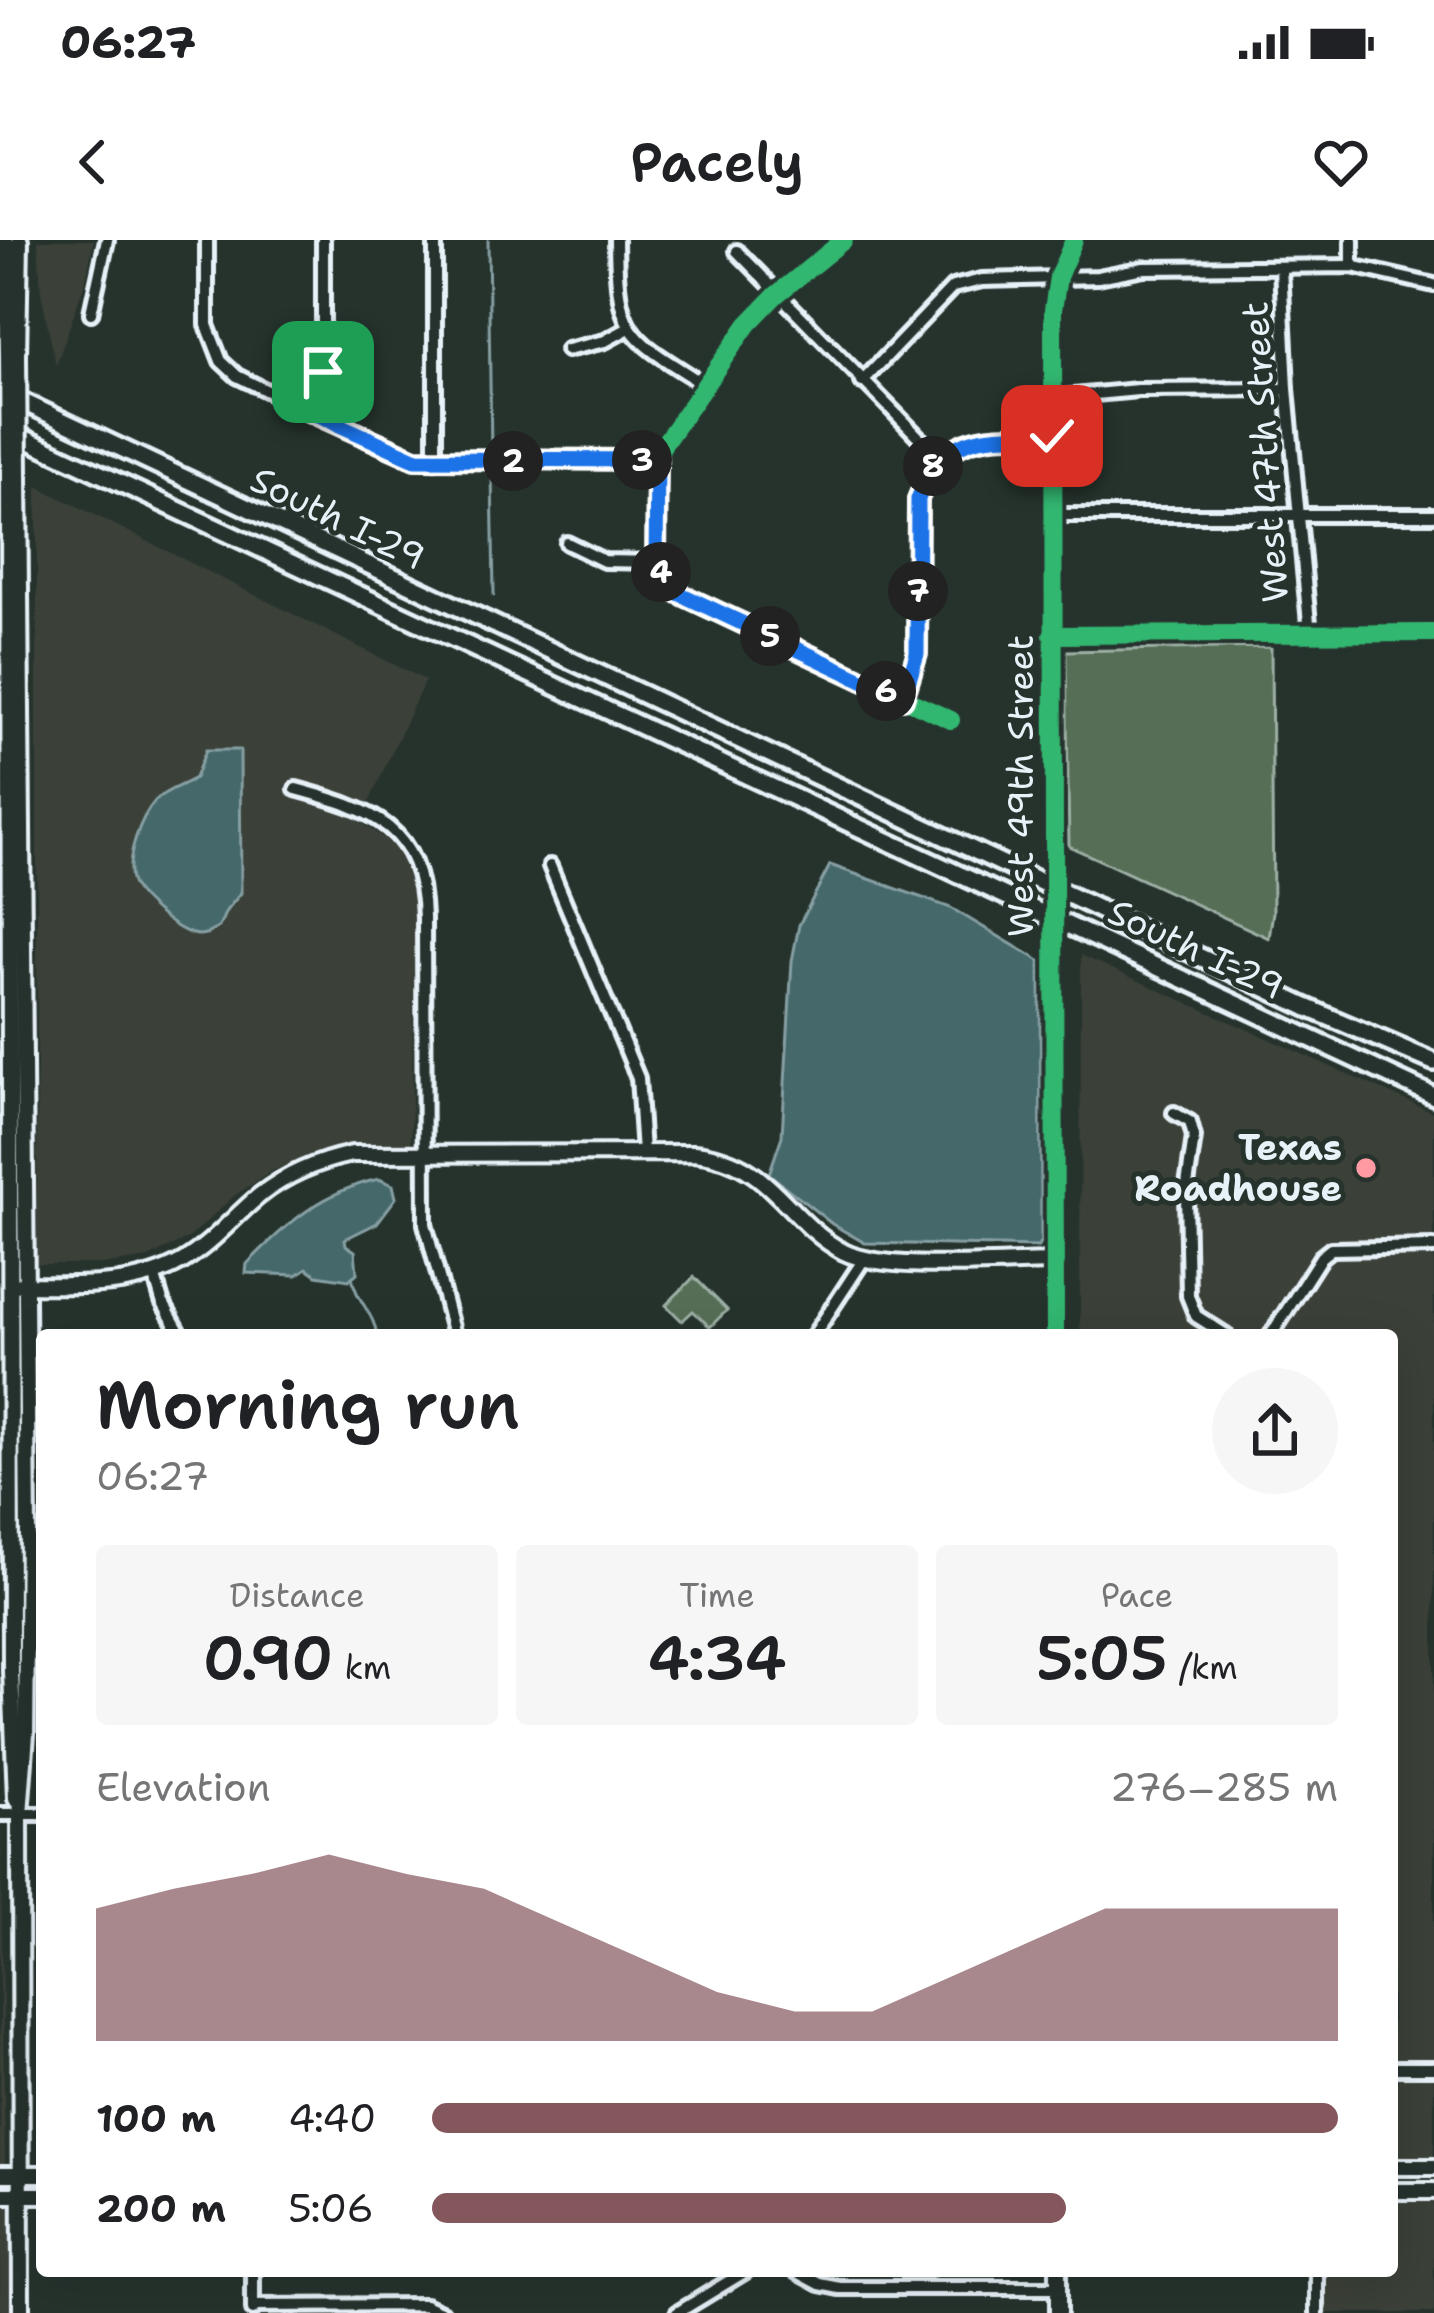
<!DOCTYPE html>
<html lang="en">
<head>
<meta charset="utf-8">
<style>
  :root { --surface:#fff; --page:#f6f6f6; --text:#202124; --muted:#757577; --accent:#84575d }
  body { margin:0; font-family:"Shantell Sans",sans-serif; background:var(--page); color:var(--text); height:100vh; display:flex; flex-direction:column; font-size:45px; white-space:nowrap }
  * { box-sizing:border-box; margin:0 }
  p { font-size:39px; color:var(--muted) }
  .icon { flex:none; width:66px; height:66px; fill:none; stroke:currentColor; stroke-width:2; stroke-linecap:round; stroke-linejoin:round }
  .map { position:relative; flex:1; overflow:hidden }
  .panel { position:absolute; left:36px; top:1089px; width:1362px; height:948px; display:flex; flex-direction:column; background:var(--surface); border-radius:12px; box-shadow:0 12px 48px #0002 }
  .panel>* { flex:none }
  .pin { position:absolute; display:grid; place-items:center; width:102px; height:102px; color:#fff; margin:-51px; border-radius:24px; box-shadow:0 6px 18px #0006 }
  .km { position:absolute; width:60px; height:60px; margin:-30px; border-radius:50%; background:#222; color:#fff; font-size:33px; line-height:60px; text-align:center }
  .round { display:grid; place-items:center; flex:none; width:126px; height:126px; border-radius:63px; background:var(--page) }
  .headline { display:flex; align-items:center; justify-content:space-between; height:204px; padding:0 60px }
  h1 { font-size:66px; font-weight:600; line-height:90px }
  .metrics { display:grid; grid-template-columns:repeat(3,1fr); gap:18px; height:204px; padding:12px 60px }
  .metrics div { display:grid; align-content:center; border-radius:12px; background:var(--page); text-align:center }
  .metrics b { font-size:60px; font-weight:600 }
  .metrics small { font-size:33px; font-weight:400 }
  .metrics p { font-size:33px }
  .chart { height:336px; padding:24px 60px }
  .chart p { display:flex; justify-content:space-between }
  .chart svg { width:100%; height:216px; margin-top:12px; fill:var(--accent); opacity:.7 }
  ul { padding:0 60px; list-style:none; font-size:39px }
  li { display:grid; grid-template-columns:192px 144px 1fr; align-items:center; height:90px }
  li i { height:30px; border-radius:15px; background:var(--accent) }
  .status { display:flex; justify-content:space-between; align-items:center; height:84px; padding:0 60px; background:var(--surface); direction:ltr }
  .status svg { height:33px; fill:currentColor }
  header { display:flex; justify-content:space-between; align-items:center; height:156px; padding:0 60px; background:var(--surface); font-size:54px; font-weight:600 }
  .map>svg:first-child { display:block }
</style>
</head>
<body>
<div class="status"><b>06:27</b><svg viewBox="0 0 49 12"><path d="M0 12V9h3v3zM5 12V6h3v6zM10 12V3h3v9zM15 12V0h3v12zM26 1h20v11H26zM47 4h2v5h-2z"/></svg></div>
<header><svg class="icon" aria-label="back" viewBox="0 0 24 24"><path d="M15 5l-7 7 7 7"/></svg>Pacely<svg class="icon" aria-label="heart" viewBox="0 0 24 24"><path d="M12 20l-8-8c-3-5 5-10 8-4 3-6 11-1 8 4z"/></svg></header>
<div class="map">
<svg width="1434" height="2073" viewBox="0 0 1434 2073">
  <rect width="100%" height="100%" fill="#26332d"/>
  <filter id="ink" filterUnits="userSpaceOnUse"><feTurbulence type="fractalNoise" baseFrequency=".00833" numOctaves="2"/><feDisplacementMap in="SourceGraphic" scale="24" xChannelSelector="R" yChannelSelector="G"/><feConvolveMatrix kernelMatrix="1 2 1 2 8 2 1 2 1" color-interpolation-filters="sRGB"/></filter>
  <g filter="url(#ink)">
    <g fill="#3b4139">
      <path d="M38 0H94L86 39 56 126 41 52Z"/>
      <path d="M37 246 425 440 360 582 386 599 400 614 411 645 415 671 411 908 313 913 274 930 235 955 190 997 148 1018 108 1024H37Z"/>
      <path d="M1081 715 1434 873V1923H1392V1095H1080Z"/>
      <path d="M0 1548 2 1703 5 1923H0Z"/>
      <path d="M1392 1956H1434V2073H1326V2031H1392Z"/>
      <rect x="0" y="1964" width="14" height="109"/>
    </g>
    <g fill="#546e54" stroke="#9eb0a6" stroke-width="3">
      <path d="M1271 407 1273 672 1269 698 1069 606 1066 411Z"/>
      <path d="M694 1037 727 1070 710 1087 693 1071 682 1081 666 1065Z"/>
    </g>
    <g fill="#45686b" stroke="#869fa3" stroke-width="3">
      <path d="M206 510H240L241 653 226 671 219 687C211 692 203 697 193 694 176 690 135 657 131 640 126 617 140 578 155 561 165 550 182 546 195 538Z"/>
      <path d="M830 625 951 668 1040 721 1041 1001 1038 1007 865 1003 832 984 769 934 782 896 792 721 799 685Z"/>
      <path d="M379 939 393 945 396 958 377 983 345 999 346 1005 355 1011 357 1033 349 1040 317 1035 307 1028 297 1035 246 1033 247 1024C286 984 323 951 379 939Z"/>
    </g>
    <g fill="none" stroke-linecap="round" stroke-linejoin="round">
      <g stroke="#869fa3" stroke-width="3">
        <path d="M488 0 491 211"/>
        <path d="M492 232 494 355"/>
        <path d="M352 1037C355 1059 374 1073 377 1095"/>
      </g>
      <defs>
        <g id="minor">
          <path d="M207 0V85L221 121 237 136 308 171 415 219 657 220"/>
          <path d="M435 0V221"/>
          <path d="M616 0C617 95 627 96 705 145"/>
          <path d="M844 0 776 55 748 84 663 205 657 220 656 322 669 343 688 360 951 480"/>
          <path d="M1352 0V26"/>
          <path d="M737 11 939 218"/>
          <path d="M1281 27 1287 149 1310 394"/>
          <path d="M91 73 107 0"/>
          <path d="M567 110 605 101 629 88"/>
          <path d="M862 142 953 47 982 40 1098 37 1144 28 1352 26 1434 45"/>
          <path d="M1052 158 1138 150 1287 149"/>
          <path d="M308 171 323 132V0"/>
          <path d="M1052 275H1434"/>
          <path d="M567 303 604 321 656 322"/>
          <path d="M1052 395 1434 393"/>
          <path d="M903 459 917 414 918 259C944 189 988 197 1052 196"/>
          <path d="M296 549C374 570 422 587 424 678L425 984 454 1095"/>
          <path d="M1054 587 1053 70 1058 37 1074 0"/>
          <path d="M550 626 638 838 643 912"/>
          <path d="M1054 736 1055 1022"/>
          <path d="M1174 873 1190 882 1194 897 1186 952 1188 1056 1196 1076 1226 1095"/>
          <path d="M154 1034 162 1061 181 1095"/>
          <path d="M814 1095 864 1019"/>
          <path d="M1271 1095 1321 1017 1331 1009 1434 1007"/>
          <path d="M0 1574H42"/>
          <path d="M1392 1828H1434"/>
          <path d="M253 2031V2070"/>
          <path d="M796 2031 820 2044 840 2048H1058"/>
          <path d="M1317 2031V2073"/>
          <path d="M253 2066 425 2065 443 2073"/>
          <path d="M677 2073 746 2031"/>
        </g>
        <g id="major">
          <path d="M6 0 8 116"/>
          <path d="M18 116 20 0"/>
          <path d="M9 234 11 1431 16 1558"/>
          <path d="M19 234 28 1293 26 1494 20 1574 21 2073"/>
          <path d="M20 1045C75 1045 133 1050 183 1021 213 1003 233 977 260 955 287 934 319 921 352 914L694 913C773 921 784 980 844 1012 886 1033 1004 1022 1055 1022V1095"/>
          <path d="M1392 1927H1434"/>
          <path d="M0 1934H42"/>
          <path d="M1392 1951H1434"/>
          <path d="M0 1955H42"/>
          <path d="M1058 2031V2073"/>
        </g>
        <g id="highway">
          <path d="M0 151 1306 767 1434 822"/>
          <path d="M0 187 1434 856"/>
        </g>
      </defs>
      <use href="#minor" stroke="#e8f1f8" stroke-width="20"/>
      <use href="#major" stroke="#e8f1f8" stroke-width="22"/>
      <use href="#highway" stroke="#e8f1f8" stroke-width="24"/>
      <use href="#minor" stroke="#26332d" stroke-width="10"/>
      <use href="#major" stroke="#26332d" stroke-width="14"/>
      <use href="#highway" stroke="#26332d" stroke-width="15"/>
      <defs>
        <path id="minor-bridge" d="M1054 736V587"/>
        <g id="major-bridge">
          <path d="M8 116 9 234"/>
          <path d="M18 116 19 234"/>
        </g>
      </defs>
      <use href="#minor-bridge" stroke="#e8f1f8" stroke-width="20" stroke-linecap="butt"/>
      <use href="#major-bridge" stroke="#e8f1f8" stroke-width="22" stroke-linecap="butt"/>
      <use href="#minor-bridge" stroke="#26332d" stroke-width="10"/>
      <use href="#major-bridge" stroke="#26332d" stroke-width="14"/>
      <defs>
        <g id="cycleway">
          <path d="M844 0 776 55 748 84 663 205 657 220 656 322 669 343 688 360 951 480"/>
          <path d="M1052 395 1434 393"/>
          <path d="M1055 1095 1053 70 1058 37 1074 0"/>
        </g>
      </defs>
      <use href="#cycleway" stroke="#26332d" stroke-width="26"/>
      <use href="#cycleway" stroke="#33b770" stroke-width="18"/>
    </g>
  </g>
  <g fill="none" stroke-linecap="round" stroke-linejoin="round" filter="url(#ink)">
    <defs>
      <path id="route" d="M323 132 308 171 415 219 657 220 656 322 678 353 903 459 917 414 918 259C945 189 988 196 1052 196"/>
    </defs>
    <use href="#route" stroke="#fff" stroke-width="24"/>
    <use href="#route" stroke="#1a73e8" stroke-width="15"/>
  </g>
  <circle fill="#ff9aa2" stroke="#26332d" stroke-width="4.5" cx="1366" cy="928" r="12"/>
  <g text-anchor="middle" dominant-baseline="central" stroke-width="10" stroke-linejoin="round" paint-order="stroke">
    <g font-size="36" fill="#e8f1f8" stroke="#26332d">
      <text transform="translate(1265 212) rotate(-94)">West 47th Street</text>
      <text transform="translate(338 278) rotate(26)">South I-29</text>
      <text transform="translate(1020 546) rotate(-90)">West 49th Street</text>
      <text transform="translate(1196 709) rotate(25)">South I-29</text>
    </g>
    <g font-size="36" font-weight="bold" fill="#e8f1f8" stroke="#26332d" text-anchor="end">
      <text x="1342" y="907">Texas<tspan x="1342" dy="41">Roadhouse</tspan></text>
    </g>
  </g>
</svg>
<div class="pin" style="left:323px;top:132px;background:#1e9e55"><svg class="icon" aria-label="arrive" viewBox="0 0 24 24"><path d="M6 21V4h12l-3 4 3 4H6"/></svg></div>
<div class="pin" style="left:1052px;top:196px;background:#d93025"><svg class="icon" aria-label="check" viewBox="0 0 24 24"><path d="M5 12l5 5 9-10"/></svg></div>
<b class="km" style="left:513px;top:221px">2</b>
<b class="km" style="left:642px;top:220px">3</b>
<b class="km" style="left:661px;top:332px">4</b>
<b class="km" style="left:770px;top:396px">5</b>
<b class="km" style="left:886px;top:451px">6</b>
<b class="km" style="left:918px;top:351px">7</b>
<b class="km" style="left:933px;top:226px">8</b>
<section class="panel">
<div class="headline"><div><h1>Morning run</h1><p>06:27</p></div><a class="round"><svg class="icon" aria-label="share" viewBox="0 0 24 24"><path d="M12 15V3M7 8l5-5 5 5M5 13v7h14v-7"/></svg></a></div>
<div class="metrics">
<div><p>Distance</p><b>0.90<small> km</small></b></div>
<div><p>Time</p><b>4:34</b></div>
<div><p>Pace</p><b>5:05<small> /km</small></b></div>
</div>
<div class="chart"><p><span>Elevation</span>276–285 m</p>
<svg viewBox="0 0 160 44" preserveAspectRatio="none"><path d="M0 44V17L10 13L20 10L30 6L40 10L50 13L60 20L70 27L80 34L90 38L100 38L110 31L120 24L130 17L140 17L150 17L160 17V44z"/></svg>
</div>
<ul>
<li><b>100 m</b>4:40<i style="width:100%"></i></li>
<li><b>200 m</b>5:06<i style="width:70%"></i></li>
</ul>
</section>
</div>
</body>
</html>
